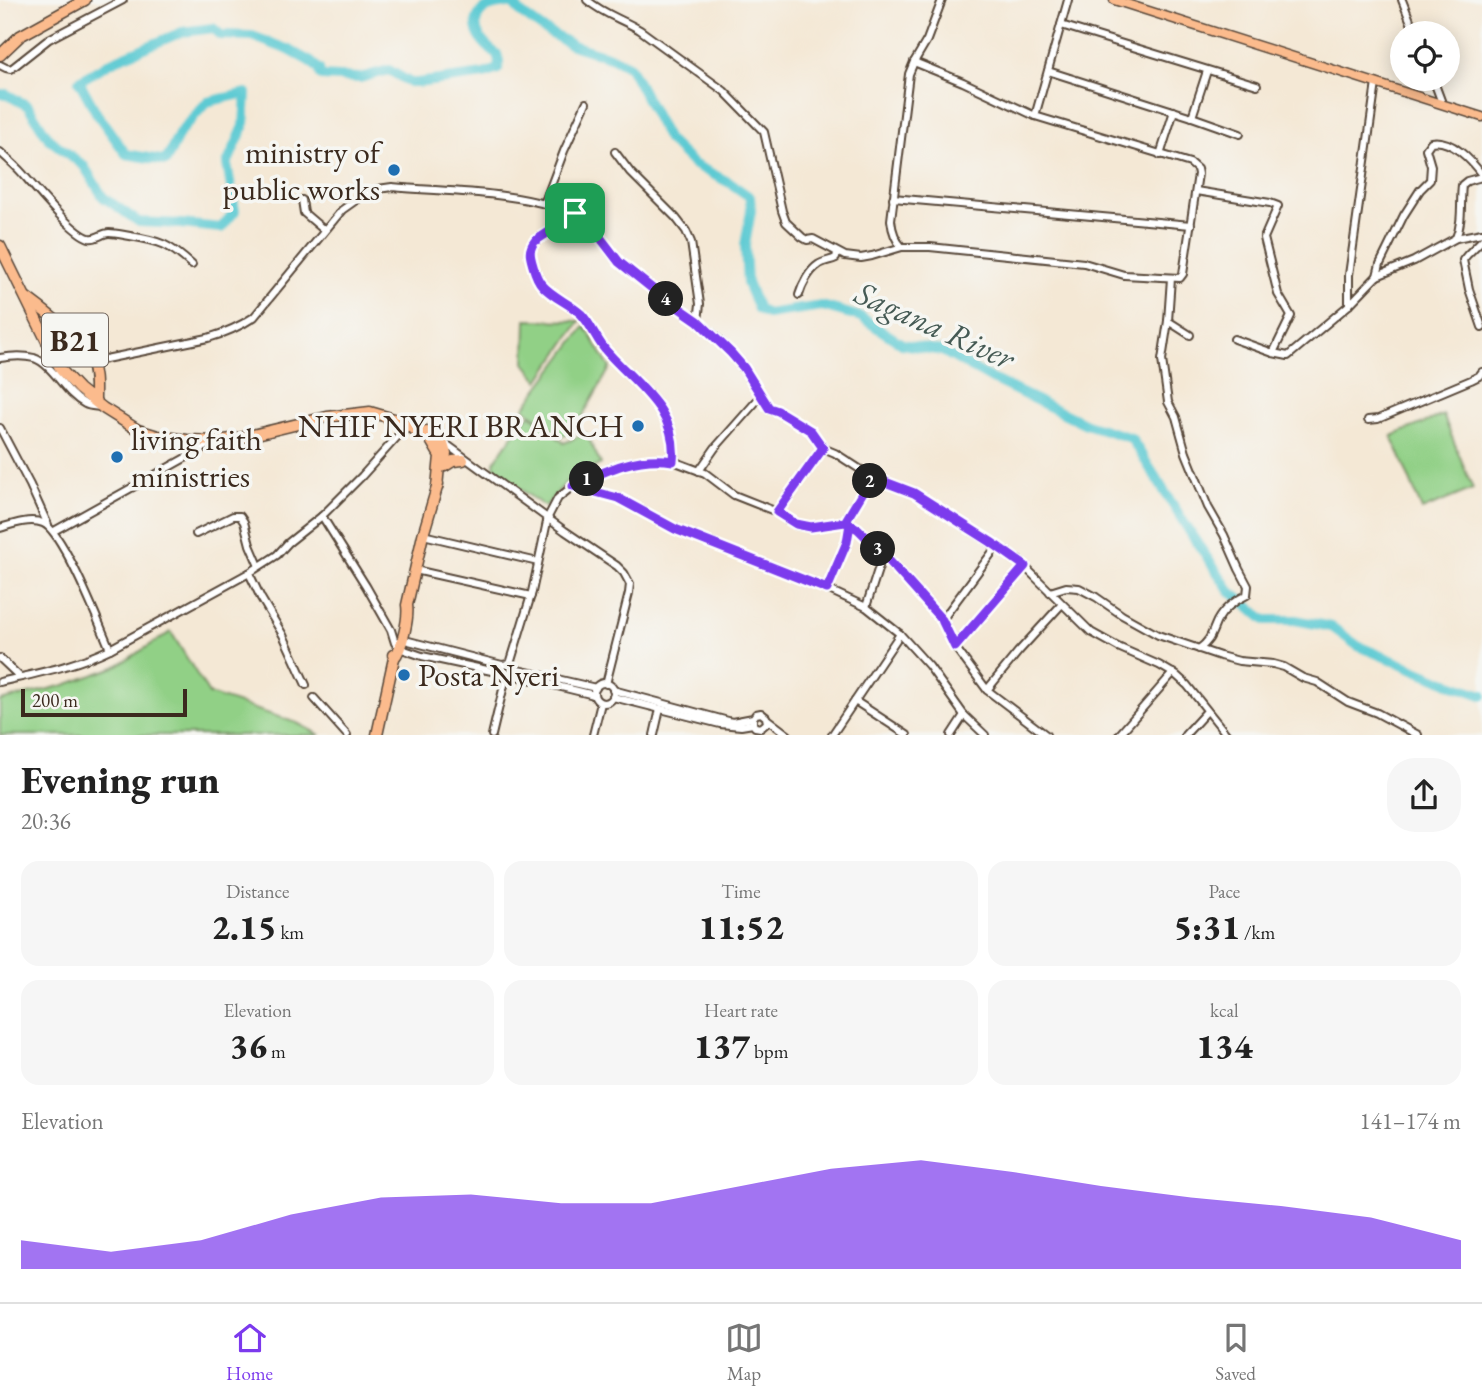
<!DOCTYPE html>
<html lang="en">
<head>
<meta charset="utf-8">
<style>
  :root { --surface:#fff; --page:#f6f6f6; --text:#222; --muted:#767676; --line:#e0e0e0; --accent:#7c3aed }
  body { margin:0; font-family:"EB Garamond",serif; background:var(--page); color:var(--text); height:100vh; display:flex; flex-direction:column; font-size:26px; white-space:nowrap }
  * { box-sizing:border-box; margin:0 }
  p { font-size:23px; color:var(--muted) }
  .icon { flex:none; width:38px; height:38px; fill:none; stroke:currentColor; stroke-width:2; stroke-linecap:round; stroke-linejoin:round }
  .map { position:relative; height:735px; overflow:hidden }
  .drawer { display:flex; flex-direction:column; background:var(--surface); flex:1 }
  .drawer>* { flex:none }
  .buttons { position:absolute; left:1390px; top:21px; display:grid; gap:14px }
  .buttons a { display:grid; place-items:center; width:70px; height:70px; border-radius:50%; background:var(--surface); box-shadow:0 4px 18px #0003; font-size:35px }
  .scale { position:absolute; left:21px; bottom:18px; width:166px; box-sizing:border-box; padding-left:7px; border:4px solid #3b2a1e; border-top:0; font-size:19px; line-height:24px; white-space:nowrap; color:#3b2a1e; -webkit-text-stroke:5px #f6f6f2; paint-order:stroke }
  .pin { position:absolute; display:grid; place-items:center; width:60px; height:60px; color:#fff; margin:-30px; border-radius:14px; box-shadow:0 4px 10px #0006 }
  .km { position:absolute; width:35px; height:35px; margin:-18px; border-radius:50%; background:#222; color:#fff; font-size:19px; line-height:35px; text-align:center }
  .round { display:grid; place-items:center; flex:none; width:74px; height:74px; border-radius:28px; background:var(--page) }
  .headline { display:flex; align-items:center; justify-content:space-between; height:119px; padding:0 21px }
  h1 { font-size:38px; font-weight:800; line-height:52px }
  .metrics { display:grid; grid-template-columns:repeat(3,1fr); gap:10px; height:119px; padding:7px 21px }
  .metrics div { display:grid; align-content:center; border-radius:18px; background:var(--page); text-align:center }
  .metrics b { font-size:35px; font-weight:800 }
  .metrics small { font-size:19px; font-weight:400 }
  .metrics p { font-size:19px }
  .chart { height:196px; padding:14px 21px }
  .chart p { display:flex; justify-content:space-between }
  .chart svg { width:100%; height:126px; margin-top:7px; fill:var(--accent); opacity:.7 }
  .tab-bar { display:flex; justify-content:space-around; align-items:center; height:98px; border-top:2px solid var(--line); background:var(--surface); font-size:19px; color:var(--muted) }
  .tab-bar a { display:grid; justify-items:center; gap:4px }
  .tab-bar .selected { color:var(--accent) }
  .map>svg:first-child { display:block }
</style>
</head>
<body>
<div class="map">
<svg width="1482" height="735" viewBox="0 0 1482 735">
  <rect width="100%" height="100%" fill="#f6f6f2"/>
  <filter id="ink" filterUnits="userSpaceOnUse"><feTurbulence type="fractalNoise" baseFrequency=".0143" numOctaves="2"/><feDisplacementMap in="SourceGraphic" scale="14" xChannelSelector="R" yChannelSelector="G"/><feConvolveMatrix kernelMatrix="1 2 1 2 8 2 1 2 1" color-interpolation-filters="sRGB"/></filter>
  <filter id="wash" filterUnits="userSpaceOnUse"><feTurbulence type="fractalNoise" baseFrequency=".00686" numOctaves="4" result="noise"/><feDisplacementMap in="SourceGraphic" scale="28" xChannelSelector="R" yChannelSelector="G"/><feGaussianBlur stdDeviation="1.57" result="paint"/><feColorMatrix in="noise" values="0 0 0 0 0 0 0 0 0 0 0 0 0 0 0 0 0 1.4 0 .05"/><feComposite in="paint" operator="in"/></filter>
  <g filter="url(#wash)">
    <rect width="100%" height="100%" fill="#f4e8d5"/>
    <g fill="#91d086" stroke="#667d52" stroke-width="2">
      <path d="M526 320 580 321 539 381 525 363Z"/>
      <path d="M585 326 610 368 574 431 562 436 524 408Z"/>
      <path d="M530 414 564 443 586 433 601 464 568 480 545 507 495 471 494 462 516 431Z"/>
      <path d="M1443 415 1473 489 1422 510 1392 436Z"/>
      <path d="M171 632 209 694 297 723 320 735H0V701L65 685 115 667Z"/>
    </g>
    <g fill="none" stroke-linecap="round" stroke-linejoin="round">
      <path stroke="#5dcad3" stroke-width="10" d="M0 94H6L28 106 49 139 84 166 103 197 139 222 181 224 221 228 235 211 227 164 244 126 246 93 207 102 180 132 166 161 126 154 97 114 79 81 113 61 182 32 213 28 221 35 252 36 289 50 311 62 319 69 321 76 360 78 389 70 411 83H417L484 74 498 69 499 61 497 54C463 32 472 0 513 4L521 13 543 29 572 45 613 58 630 67 668 140 693 164 730 183 750 197 751 211 745 245 747 283 758 309 767 314 822 306 861 317 902 344 942 351 992 379 1086 424 1131 438 1193 537 1230 591 1265 620H1295L1332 627 1358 646 1445 682 1482 695"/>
    </g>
  </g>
  <g filter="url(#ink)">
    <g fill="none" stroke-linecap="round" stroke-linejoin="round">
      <defs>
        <g id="minor">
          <path d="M587 0C603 14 622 19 640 30L724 91 764 132 782 211 786 222 802 237 807 240 813 239 845 256 861 258 872 256 902 247"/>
          <path d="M942 0 927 40 914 62 909 74 891 220C892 230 895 240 902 247H930L1084 263 1124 275 1180 278 1183 274 1198 174 1197 169 1190 163 1035 116 1068 0"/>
          <path d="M1402 0 1415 33"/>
          <path d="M1061 25 1257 85"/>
          <path d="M914 62 963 82 1035 116"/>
          <path d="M0 65 6 68 11 69 49 39 123 0"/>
          <path d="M1048 71 1192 117 1240 134"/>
          <path d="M1433 79 1442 103"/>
          <path d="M1192 117 1207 71"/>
          <path d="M0 152C8 159 16 166 23 174 36 189 72 233 89 238 96 240 102 233 109 233 116 233 123 235 130 236 161 241 169 244 192 265"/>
          <path d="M615 152 630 172 676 218 686 231 691 242 700 304 698 321"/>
          <path d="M1160 155 1174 111"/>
          <path d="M1196 191 1270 203 1278 206 1264 238 1278 294 1291 316 1273 353"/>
          <path d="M893 198 1191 225"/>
          <path d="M302 200 304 213 324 230"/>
          <path d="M544 204 564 151 586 103"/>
          <path d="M575 213 561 224 535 241C528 249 530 256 533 266 535 273 537 280 542 285 552 297 569 303 581 314 592 325 597 342 609 354 638 386 678 411 673 461"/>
          <path d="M1456 238C1463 221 1460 202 1462 185L1467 181 1482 177"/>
          <path d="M1482 240 1467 255 1463 260 1469 289 1482 327"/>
          <path d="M1377 276 1414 261 1456 238 1482 233"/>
          <path d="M1171 278 1168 321 1162 360 1168 402 1176 417 1186 453 1208 507 1224 535 1239 569 1248 586 1247 595C1234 601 1224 608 1217 621 1211 634 1211 640 1199 649"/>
          <path d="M799 295C802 285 809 271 818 265 823 261 830 261 836 258L837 253"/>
          <path d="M1349 305V275L1376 83"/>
          <path d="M1168 321 1190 335"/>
          <path d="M1234 339 1273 353 1288 356 1349 305 1377 276 1380 264 1404 215 1420 190 1430 180 1431 166 1426 149 1431 142C1451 138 1471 160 1482 175"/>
          <path d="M0 358C11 356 23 355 34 358 54 365 65 394 85 404 90 407 96 406 101 407"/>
          <path d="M91 362 208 338C225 333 239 327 254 317L342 210 366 193 378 189 392 187C447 192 503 191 556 207 562 210 570 211 576 213 595 223 603 247 618 261 643 284 672 301 699 322 730 346 749 375 769 408L778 411 811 431 823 448 835 453 872 477 914 493 1018 560 1091 632 1118 647 1159 665 1176 675 1187 685 1227 735"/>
          <path d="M1368 420 1378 419 1471 380 1479 376 1482 372"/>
          <path d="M0 428 30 485 48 525"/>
          <path d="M442 441 565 531 617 566 624 573 630 584 629 593 606 684"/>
          <path d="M699 471 715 448 761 396"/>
          <path d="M573 486 618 498 675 529 827 589 866 607 900 634 929 666 964 715 985 735"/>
          <path d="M777 512 823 448"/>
          <path d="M322 516 366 586 391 630 395 643 399 648 422 656 501 673"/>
          <path d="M845 522 872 477"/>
          <path d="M0 528C13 524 30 518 43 523 63 531 100 626 110 649"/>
          <path d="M54 531 214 442"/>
          <path d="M196 534 233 516H240L244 522 250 545 259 566"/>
          <path d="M423 535 538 562"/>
          <path d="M415 570 531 596"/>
          <path d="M249 573 261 598 283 635 306 685"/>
          <path d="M827 589 847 542 851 524"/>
          <path d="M1050 592 1066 587 1079 588 1096 597 1122 615 1158 635 1220 656 1239 661 1273 664 1284 667 1303 678 1317 682 1348 702 1377 713 1418 735"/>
          <path d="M866 607 883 554"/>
          <path d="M942 620 997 546"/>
          <path d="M401 639 502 665 510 664 514 669 513 674 509 677 503 675 500 671 502 665"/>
          <path d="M955 647 1025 566"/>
          <path d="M0 658 20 677"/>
          <path d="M510 664 532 592 548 517 558 498 573 486 611 468 633 462 661 459 673 461 705 473 734 495 777 512 796 525 811 527 845 522 858 529 883 554 942 620 955 647 987 690 1046 735"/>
          <path d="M514 669 596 688"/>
          <path d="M512 675 594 695"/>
          <path d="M0 682C38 673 75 666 110 649L249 573 277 555 288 543 322 516 362 476 397 437 412 423"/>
          <circle cx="604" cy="693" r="10"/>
          <path d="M613 690 732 722 753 718 756 714 761 713 766 717 767 723 761 728 755 727 753 724V718"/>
          <path d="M987 690 1018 652 1062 604"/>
          <path d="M613 697 720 724 741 726 753 724"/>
          <path d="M314 698 347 735"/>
          <path d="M855 701 907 735"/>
          <path d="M767 719 788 735"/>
          <path d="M492 735 506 677"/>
          <path d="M593 735 601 703"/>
          <path d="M654 735 660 709"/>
          <path d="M832 735 900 634"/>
          <path d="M951 735 964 715"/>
          <path d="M1119 735 1173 673"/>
          <path d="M1185 735 1207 711"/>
        </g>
        <path id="major" d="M1114 0 1482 117"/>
        <g id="highway">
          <path d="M0 55 20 36 85 0"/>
          <path d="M0 246 61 370 79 389 103 408 138 430 158 436 187 440 216 441 240 438 327 417 370 412 394 419 429 437 440 456 437 487"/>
          <path d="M27 298C46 312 83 341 91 361 96 374 95 387 95 400"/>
          <path d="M427 431 442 441 446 454 444 466"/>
          <path d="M445 466 453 461 463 460"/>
          <path d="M394 658C402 649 409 618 407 605L423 535 438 484"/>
          <path d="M377 735 394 658 393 655"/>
        </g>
      </defs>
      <use href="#minor" stroke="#574639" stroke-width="10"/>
      <use href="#major" stroke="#574639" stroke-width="11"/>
      <use href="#highway" stroke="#574639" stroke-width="13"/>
      <use href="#minor" stroke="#fff" stroke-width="6"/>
      <use href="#major" stroke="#fbbb8d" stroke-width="8"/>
      <use href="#highway" stroke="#fbbb8d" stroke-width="10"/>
    </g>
  </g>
  <g fill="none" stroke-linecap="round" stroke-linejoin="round" filter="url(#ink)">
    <defs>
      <path id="route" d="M575 213 561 224 535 241C528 250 530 256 533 266 535 273 537 280 542 285 552 297 569 303 581 314 592 325 597 342 609 354 638 386 678 411 673 461 637 455 605 471 573 486L618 498 675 529 827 589 847 542 850 524 845 522 872 477 914 493 991 542 1025 566 955 647 942 620 883 554 858 529 845 522 811 527 796 524 777 512 823 448 811 431 778 411 769 408 744 368 731 353 698 321 659 294 619 262 586 219 575 213"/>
    </defs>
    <use href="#route" stroke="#fff" stroke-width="14"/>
    <use href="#route" stroke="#7c3aed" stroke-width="9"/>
  </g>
  <g fill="#1f6fb2" stroke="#f6f6f2" stroke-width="2.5">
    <circle cx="394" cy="170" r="7"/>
    <circle cx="638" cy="426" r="7"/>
    <circle cx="117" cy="457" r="7"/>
    <circle cx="404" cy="675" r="7"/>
  </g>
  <g text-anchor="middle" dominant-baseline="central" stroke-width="7" stroke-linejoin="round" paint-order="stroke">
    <rect fill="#f6f6f2" stroke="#73675e" stroke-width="2" x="42" y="313.5" width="66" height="53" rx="5"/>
    <g font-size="30" font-weight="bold" fill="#3b2a1e">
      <text x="75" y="340">B21</text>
    </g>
    <g font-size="32" fill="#3b2a1e" stroke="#f6f6f2" text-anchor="end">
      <text x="380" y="152">ministry of<tspan x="380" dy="37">public works</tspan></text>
      <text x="624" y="426">NHIF NYERI BRANCH</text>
      <text x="131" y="439" text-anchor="start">living faith<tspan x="131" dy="37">ministries</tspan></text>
      <text x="418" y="675" text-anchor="start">Posta Nyeri</text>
    </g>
    <g font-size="33" font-style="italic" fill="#455a54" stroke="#f6f6f2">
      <text transform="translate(935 325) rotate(24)">Sagana River</text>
    </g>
  </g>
</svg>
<div class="buttons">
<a><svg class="icon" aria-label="locate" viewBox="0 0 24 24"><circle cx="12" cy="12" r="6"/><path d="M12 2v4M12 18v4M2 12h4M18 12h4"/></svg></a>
</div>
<div class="scale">200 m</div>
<div class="pin" style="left:575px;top:213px;background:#1e9e55"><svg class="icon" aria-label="arrive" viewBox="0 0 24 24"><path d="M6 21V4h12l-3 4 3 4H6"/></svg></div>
<b class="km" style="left:587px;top:479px">1</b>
<b class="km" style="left:870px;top:481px">2</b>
<b class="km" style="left:878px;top:549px">3</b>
<b class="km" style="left:666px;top:299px">4</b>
</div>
<section class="drawer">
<div class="headline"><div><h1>Evening run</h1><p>20:36</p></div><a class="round"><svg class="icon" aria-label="share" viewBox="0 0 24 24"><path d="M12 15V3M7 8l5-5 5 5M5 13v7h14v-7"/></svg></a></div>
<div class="metrics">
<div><p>Distance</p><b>2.15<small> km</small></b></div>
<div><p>Time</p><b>11:52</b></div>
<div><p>Pace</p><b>5:31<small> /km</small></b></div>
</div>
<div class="metrics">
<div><p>Elevation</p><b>36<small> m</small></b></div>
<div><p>Heart rate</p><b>137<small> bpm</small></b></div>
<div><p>kcal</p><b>134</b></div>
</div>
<div class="chart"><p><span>Elevation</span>141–174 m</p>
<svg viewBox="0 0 160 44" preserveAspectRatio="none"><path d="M0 44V34L10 38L20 34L30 25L40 19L50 18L60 21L70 21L80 15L90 9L100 6L110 10L120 15L130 19L140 22L150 26L160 34V44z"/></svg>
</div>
</section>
<nav class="tab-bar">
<a class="selected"><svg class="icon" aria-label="home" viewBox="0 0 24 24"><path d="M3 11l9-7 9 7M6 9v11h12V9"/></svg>Home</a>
<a><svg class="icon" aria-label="map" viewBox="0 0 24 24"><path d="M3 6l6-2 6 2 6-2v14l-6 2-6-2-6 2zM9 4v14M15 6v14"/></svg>Map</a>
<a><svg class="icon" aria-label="saved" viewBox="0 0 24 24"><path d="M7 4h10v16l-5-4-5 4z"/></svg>Saved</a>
</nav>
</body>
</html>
